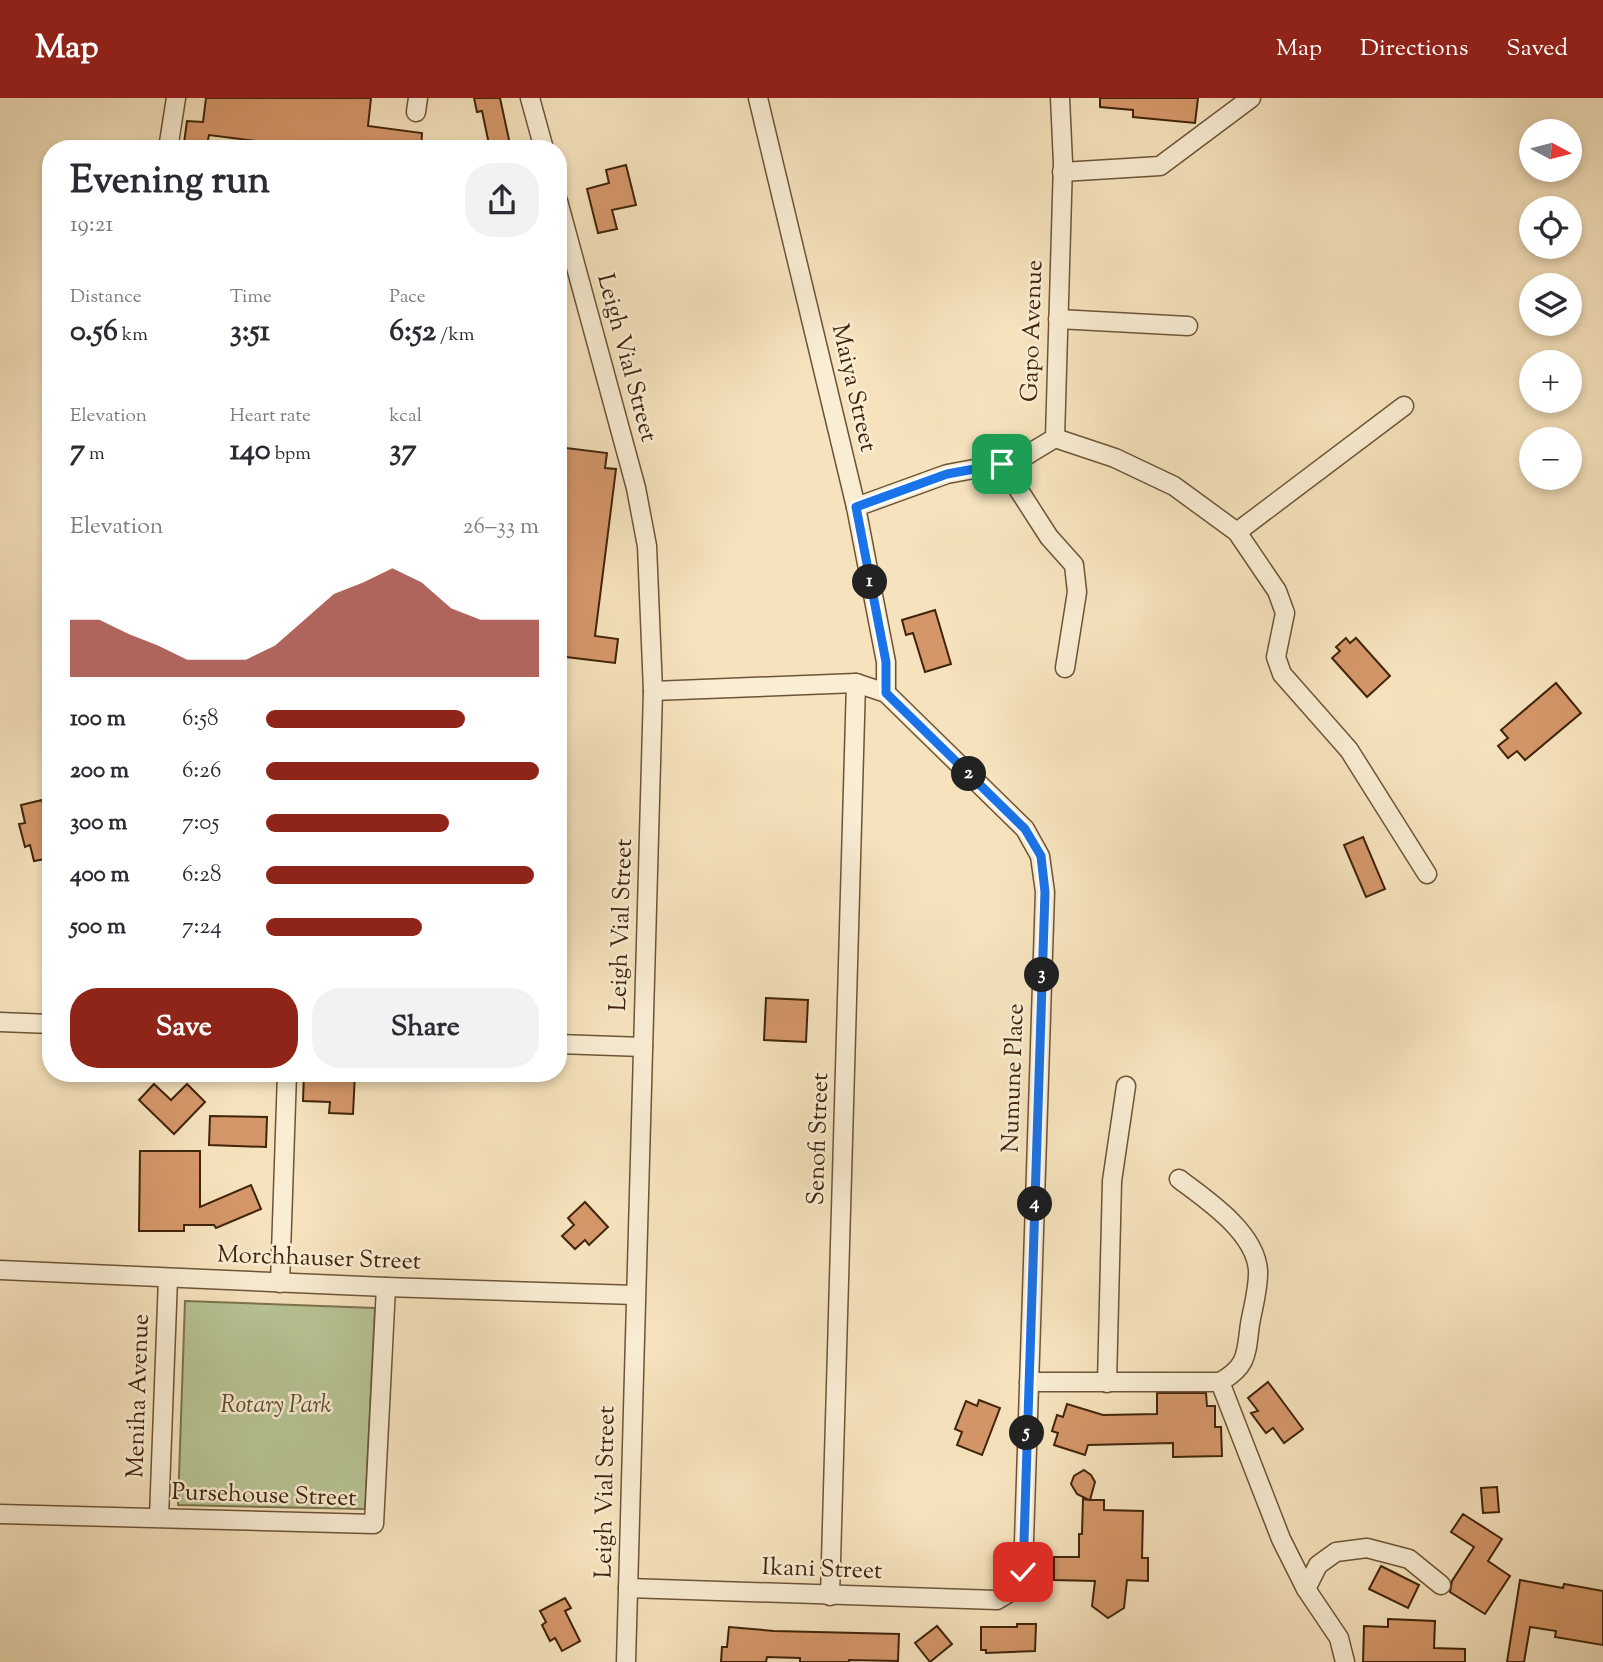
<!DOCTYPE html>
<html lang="en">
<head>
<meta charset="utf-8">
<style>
  :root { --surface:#fff; --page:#f2f2f3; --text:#2b2b33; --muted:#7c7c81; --accent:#8f2418 }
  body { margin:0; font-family:"Sorts Mill Goudy",serif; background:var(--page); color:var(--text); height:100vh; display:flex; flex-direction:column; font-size:26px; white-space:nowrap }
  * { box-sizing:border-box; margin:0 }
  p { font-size:23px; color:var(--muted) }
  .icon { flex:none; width:38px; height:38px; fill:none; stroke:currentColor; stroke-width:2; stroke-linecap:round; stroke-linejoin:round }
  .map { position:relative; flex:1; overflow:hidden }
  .details { position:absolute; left:42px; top:42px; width:525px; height:942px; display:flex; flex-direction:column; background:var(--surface); border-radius:28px; box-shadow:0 4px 10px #0003 }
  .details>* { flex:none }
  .needle { width:46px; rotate:97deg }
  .tools { position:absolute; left:1519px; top:21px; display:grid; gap:14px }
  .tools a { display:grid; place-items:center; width:63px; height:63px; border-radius:50%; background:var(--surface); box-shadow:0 4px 10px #0003; font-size:35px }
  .pin { position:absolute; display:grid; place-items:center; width:60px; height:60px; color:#fff; margin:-30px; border-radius:14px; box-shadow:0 4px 10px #0006 }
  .km { position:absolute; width:35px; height:35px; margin:-18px; border-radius:50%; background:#222; color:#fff; font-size:19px; line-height:35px; text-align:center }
  .round { display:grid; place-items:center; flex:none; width:74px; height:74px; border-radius:28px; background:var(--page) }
  .headline { display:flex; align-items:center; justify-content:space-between; height:119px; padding:0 28px }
  h1 { font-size:38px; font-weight:700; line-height:52px }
  .metrics { display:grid; grid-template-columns:repeat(3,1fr); gap:10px; height:119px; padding:7px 28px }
  .metrics div { display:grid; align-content:center }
  .metrics b { font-size:30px; font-weight:700 }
  .metrics small { font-size:19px; font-weight:400 }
  .metrics p { font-size:19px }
  .chart { height:196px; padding:14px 28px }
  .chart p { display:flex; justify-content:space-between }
  .chart svg { width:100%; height:126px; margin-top:7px; fill:var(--accent); opacity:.7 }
  .button { display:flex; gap:14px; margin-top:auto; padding:14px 28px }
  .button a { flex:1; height:80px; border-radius:28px; background:var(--accent); color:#fff; font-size:28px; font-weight:700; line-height:80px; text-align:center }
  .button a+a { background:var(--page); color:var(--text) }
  ul { padding:0 28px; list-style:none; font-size:23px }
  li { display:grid; grid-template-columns:112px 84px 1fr; align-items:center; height:52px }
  li i { height:18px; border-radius:9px; background:var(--accent) }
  header { display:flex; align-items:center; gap:42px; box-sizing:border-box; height:98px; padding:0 35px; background:var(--accent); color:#fff }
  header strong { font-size:33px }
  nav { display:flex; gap:38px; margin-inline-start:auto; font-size:24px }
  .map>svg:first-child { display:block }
</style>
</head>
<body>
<header>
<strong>Map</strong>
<nav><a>Map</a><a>Directions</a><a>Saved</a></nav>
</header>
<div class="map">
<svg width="1603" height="1564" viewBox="0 0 1603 1564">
  <rect width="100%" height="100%" fill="#f6e3bd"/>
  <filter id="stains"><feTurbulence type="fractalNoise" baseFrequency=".00286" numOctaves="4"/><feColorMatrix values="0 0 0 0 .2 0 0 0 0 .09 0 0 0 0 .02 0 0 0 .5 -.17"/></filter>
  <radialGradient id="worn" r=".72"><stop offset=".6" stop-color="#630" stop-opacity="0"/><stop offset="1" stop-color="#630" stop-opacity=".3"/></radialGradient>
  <path fill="#b8c494" stroke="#7c744e" stroke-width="2" d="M185 1203 375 1210 365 1411 178 1407Z"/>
  <g fill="#d5976a" stroke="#402409" stroke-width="2">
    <path d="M206 0H371L368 28 422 35 421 51H272V45L209 37 207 47 184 45 187 23 203 24Z"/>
    <path d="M474 0H500L511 51H490L482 13 477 14Z"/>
    <path d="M1100 0H1198L1195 25 1133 19V12L1100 9Z"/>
    <path d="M626 67 636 107 612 112 617 131 598 135 587 91 609 85 606 72Z"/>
    <path d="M558 349 607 355 605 370 616 371 595 538 618 541 615 565 558 558Z"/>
    <path d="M935 512 951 566 925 574 913 535 906 537 902 522Z"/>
    <path d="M1346 540 1350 545 1356 540 1390 578 1367 599 1332 560 1340 553 1336 549Z"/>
    <path d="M1556 585 1581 615 1525 662 1517 653 1508 660 1498 648 1508 640 1501 632Z"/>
    <path d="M42 702 51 738V760L34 763 30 747 25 749 19 726 25 725 21 707Z"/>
    <path d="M1363 739 1385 791 1366 799 1344 747Z"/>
    <path d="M766 900 808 902 806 944 764 942Z"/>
    <path d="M304 975H355L353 1016 329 1015 330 1004 303 1003Z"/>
    <path d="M154 986 171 1002 187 986 205 1004 174 1036 139 1002Z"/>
    <path d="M210 1018 267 1019 266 1049 209 1047Z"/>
    <path d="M140 1053H200V1109L251 1087 261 1111 216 1130 214 1127H184V1133H139Z"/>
    <path d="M585 1104 608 1129 589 1147 585 1142 575 1151 562 1138 574 1127 568 1120Z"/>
    <path d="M1268 1284 1303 1331 1284 1345 1273 1330 1266 1335 1251 1315 1258 1313 1248 1300Z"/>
    <path d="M1157 1295H1206L1207 1308H1215V1329H1221L1222 1358 1173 1359V1345L1088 1347 1085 1357 1054 1347 1058 1335 1052 1333 1057 1317 1063 1319 1067 1306 1103 1317 1157 1316Z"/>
    <path d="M979 1302 1000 1310 982 1357 957 1347 962 1334 955 1331 966 1303 977 1308Z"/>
    <path d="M1084 1372 1091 1377 1095 1384 1090 1402H1104V1412L1143 1413 1142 1460H1148V1483L1127 1482 1124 1510 1108 1520 1092 1508 1095 1483 1054 1482V1459H1079V1436H1082L1083 1401 1089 1402 1077 1396 1071 1386 1074 1378Z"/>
    <path d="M1497 1389 1499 1414 1483 1415 1481 1390Z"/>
    <path d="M1463 1416 1502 1441 1488 1463 1510 1478 1485 1516 1450 1494 1452 1483 1474 1449 1451 1434Z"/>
    <path d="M1381 1468 1419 1487 1408 1510 1369 1491Z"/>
    <path d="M1520 1482 1563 1490 1564 1486 1603 1493V1547L1555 1539 1556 1533 1530 1529 1524 1564H1507Z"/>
    <path d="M565 1500 571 1510 565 1513 580 1543 562 1553 555 1540 550 1543 542 1527 546 1524 540 1513Z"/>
    <path d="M1388 1521 1435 1523 1434 1550 1465 1551V1564H1363L1364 1528 1388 1529Z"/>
    <path d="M1017 1526H1036L1035 1553 986 1555V1552H981V1529H1017Z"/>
    <path d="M937 1528 952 1546 930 1564 915 1545Z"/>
    <path d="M729 1529 774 1533 899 1536 898 1563 849 1562V1564H800V1560L767 1559 766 1564H721L722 1549H727Z"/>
  </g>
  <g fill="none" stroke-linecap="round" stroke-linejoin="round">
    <defs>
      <g id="minor">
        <path d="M530 0 544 51"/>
        <path d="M758 0 856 409 886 564V595"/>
        <path d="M416 14 418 0"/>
        <path d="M168 51 176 0"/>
        <path d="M1062 74 1160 68 1251 0"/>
        <path d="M558 103 636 390 647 448 653 593 626 1564"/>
        <path d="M1058 221 1188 228"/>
        <path d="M1055 340 1115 360 1174 388 1237 434 1277 493 1285 515 1276 559 1282 576 1349 652 1427 776"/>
        <path d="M1002 366 1049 439 1074 467 1077 494 1065 570"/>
        <path d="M856 409 947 376 1017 363 1055 340 1063 65 1060 0"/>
        <path d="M1237 434 1404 308"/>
        <path d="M0 924 51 926"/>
        <path d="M558 946 643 949"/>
        <path d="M0 1172 386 1189 635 1197"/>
        <path d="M280 1185 287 975"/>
        <path d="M1029 1284H1220C1248 1268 1246 1256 1250 1226 1253 1209 1259 1189 1258 1172 1255 1134 1207 1102 1179 1081"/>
        <path d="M1220 1284 1281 1441 1306 1491 1339 1540 1345 1564"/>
        <path d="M1107 1285 1112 1083 1126 988"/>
        <path d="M0 1416 374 1426 386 1189"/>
        <path d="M159 1419 168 1180"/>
        <path d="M628 1490 997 1502 1012 1493 1023 1474 1045 794 1040 758 1025 731 886 595 856 585 653 593"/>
        <path d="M1306 1491 1318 1467 1336 1454 1367 1450 1409 1461 1441 1487"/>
        <path d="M830 1498 856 585"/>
      </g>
    </defs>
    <use href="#minor" stroke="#6e5436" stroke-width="21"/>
    <use href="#minor" stroke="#f9edd4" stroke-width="18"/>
  </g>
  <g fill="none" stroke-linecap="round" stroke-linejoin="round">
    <defs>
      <path id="route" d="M1002 366 947 376 856 409 886 564V595L1025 731 1041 758 1045 794 1023 1474"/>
    </defs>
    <use href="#route" stroke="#fff" stroke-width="14"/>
    <use href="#route" stroke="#1a73e8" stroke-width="9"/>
  </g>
  <g text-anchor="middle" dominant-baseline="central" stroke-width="5" stroke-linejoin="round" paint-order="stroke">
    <g font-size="24" fill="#402409" stroke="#f9edd4">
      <text transform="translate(1033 233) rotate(-88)">Gapo Avenue</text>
      <text transform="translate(626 260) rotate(75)">Leigh Vial Street</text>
      <text transform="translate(853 290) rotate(77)">Maiya Street</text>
      <text transform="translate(622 827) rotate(-88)">Leigh Vial Street</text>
      <text transform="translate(1014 980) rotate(-88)">Numune Place</text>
      <text transform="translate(819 1041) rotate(-88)">Senofi Street</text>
      <text transform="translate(319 1161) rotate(2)">Morchhauser Street</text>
      <text transform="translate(139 1298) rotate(-88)">Meniha Avenue</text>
      <text transform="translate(606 1394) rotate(-89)">Leigh Vial Street</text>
      <text transform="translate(264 1398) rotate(2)">Pursehouse Street</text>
      <text transform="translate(822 1472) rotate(2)">Ikani Street</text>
    </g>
    <g font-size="24" font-style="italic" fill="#5e4c2c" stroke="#f9edd4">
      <text x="276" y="1308">Rotary Park</text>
    </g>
  </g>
  <rect width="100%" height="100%" filter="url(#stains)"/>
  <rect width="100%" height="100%" fill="url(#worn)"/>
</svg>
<div class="tools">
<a><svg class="needle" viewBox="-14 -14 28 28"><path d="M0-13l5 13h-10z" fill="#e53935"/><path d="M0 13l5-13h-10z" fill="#7c7c81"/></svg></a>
<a><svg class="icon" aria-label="locate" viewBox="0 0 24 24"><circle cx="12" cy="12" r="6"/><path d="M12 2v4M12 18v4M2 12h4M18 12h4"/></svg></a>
<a><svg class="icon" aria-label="layers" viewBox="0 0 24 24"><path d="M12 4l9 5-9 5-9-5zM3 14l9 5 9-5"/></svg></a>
<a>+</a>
<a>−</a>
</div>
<div class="pin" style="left:1002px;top:366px;background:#1e9e55"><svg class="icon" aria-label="arrive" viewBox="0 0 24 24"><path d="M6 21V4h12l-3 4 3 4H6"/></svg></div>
<div class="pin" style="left:1023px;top:1474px;background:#d93025"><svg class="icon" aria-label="check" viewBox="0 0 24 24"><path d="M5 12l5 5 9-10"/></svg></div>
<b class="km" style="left:870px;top:484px">1</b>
<b class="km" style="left:969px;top:676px">2</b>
<b class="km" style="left:1042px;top:877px">3</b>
<b class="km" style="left:1035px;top:1106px">4</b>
<b class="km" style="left:1027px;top:1335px">5</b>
<section class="details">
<div class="headline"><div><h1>Evening run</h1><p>19:21</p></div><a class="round"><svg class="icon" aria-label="share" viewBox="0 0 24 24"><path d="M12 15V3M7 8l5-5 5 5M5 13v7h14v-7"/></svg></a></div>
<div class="metrics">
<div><p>Distance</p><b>0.56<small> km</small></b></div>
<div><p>Time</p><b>3:51</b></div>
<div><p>Pace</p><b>6:52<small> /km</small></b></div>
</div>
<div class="metrics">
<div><p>Elevation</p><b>7<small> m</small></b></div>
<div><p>Heart rate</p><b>140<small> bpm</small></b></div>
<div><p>kcal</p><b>37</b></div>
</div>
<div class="chart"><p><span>Elevation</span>26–33 m</p>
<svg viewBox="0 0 160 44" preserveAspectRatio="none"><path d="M0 44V24L10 24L20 29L30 33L40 38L50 38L60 38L70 33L80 24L90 15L100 11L110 6L120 11L130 20L140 24L150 24L160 24V44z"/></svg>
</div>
<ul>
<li><b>100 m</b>6:58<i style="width:73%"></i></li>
<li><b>200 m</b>6:26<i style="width:100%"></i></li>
<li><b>300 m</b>7:05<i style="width:67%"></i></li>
<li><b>400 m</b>6:28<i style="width:98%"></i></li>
<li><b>500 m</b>7:24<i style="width:57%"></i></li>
</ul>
<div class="button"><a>Save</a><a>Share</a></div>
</section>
</div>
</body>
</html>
